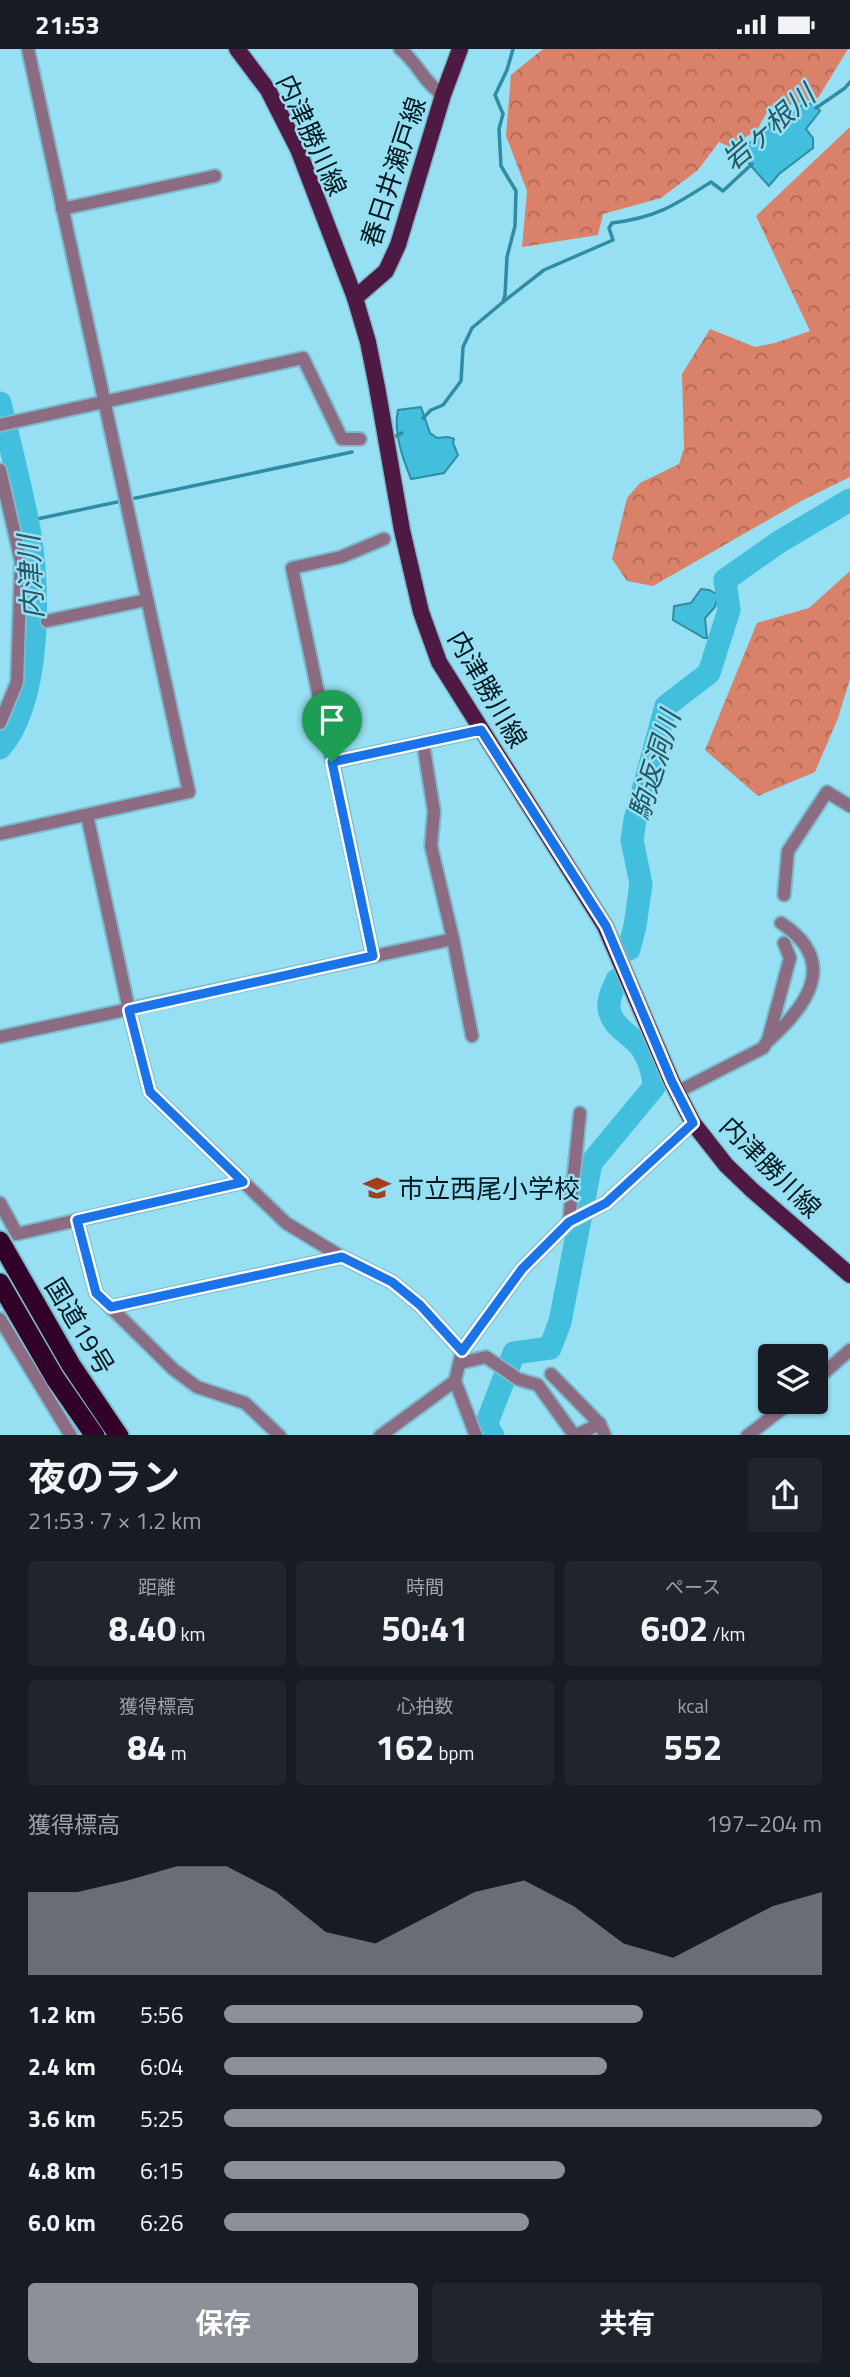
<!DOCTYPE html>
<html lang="ja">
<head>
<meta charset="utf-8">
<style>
  :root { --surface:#171b24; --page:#20242c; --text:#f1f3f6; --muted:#9ea1a6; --accent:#8c9099 }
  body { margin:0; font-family:"Titillium Web","Noto Sans JP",sans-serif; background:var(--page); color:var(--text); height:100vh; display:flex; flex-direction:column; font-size:26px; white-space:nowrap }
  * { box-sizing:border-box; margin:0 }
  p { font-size:23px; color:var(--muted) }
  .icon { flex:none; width:38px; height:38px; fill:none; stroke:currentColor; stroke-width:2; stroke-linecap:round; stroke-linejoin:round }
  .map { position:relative; height:1386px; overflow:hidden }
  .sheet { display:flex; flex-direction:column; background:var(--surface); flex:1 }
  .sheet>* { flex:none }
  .controls { position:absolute; left:758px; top:1295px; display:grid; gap:14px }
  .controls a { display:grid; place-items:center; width:70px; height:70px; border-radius:7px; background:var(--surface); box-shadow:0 2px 5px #0004; font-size:35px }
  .pin { position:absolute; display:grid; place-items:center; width:60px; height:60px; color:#fff; margin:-72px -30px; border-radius:50% 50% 50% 0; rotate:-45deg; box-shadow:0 0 7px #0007 }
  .pin .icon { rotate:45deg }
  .round { display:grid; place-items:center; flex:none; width:74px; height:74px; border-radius:7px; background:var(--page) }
  .summary { display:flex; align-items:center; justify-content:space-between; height:119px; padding:0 28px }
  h1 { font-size:38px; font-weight:700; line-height:52px }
  .stats { display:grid; grid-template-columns:repeat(3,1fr); gap:10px; height:119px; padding:7px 28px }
  .stats div { display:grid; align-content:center; border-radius:7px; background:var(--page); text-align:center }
  .stats b { font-size:35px; font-weight:700 }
  .stats small { font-size:19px; font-weight:400 }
  .stats p { font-size:19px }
  .chart { height:196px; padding:14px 28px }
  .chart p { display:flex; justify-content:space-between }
  .chart svg { width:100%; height:126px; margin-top:7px; fill:var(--accent); opacity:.7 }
  .action { display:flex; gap:14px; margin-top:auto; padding:14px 28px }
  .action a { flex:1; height:80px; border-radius:7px; background:var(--accent); color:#fff; font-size:28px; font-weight:700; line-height:80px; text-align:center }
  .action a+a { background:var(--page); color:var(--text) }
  ul { padding:0 28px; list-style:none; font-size:23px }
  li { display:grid; grid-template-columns:112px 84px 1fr; align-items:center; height:52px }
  li i { height:18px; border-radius:9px; background:var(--accent) }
  .status { display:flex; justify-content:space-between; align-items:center; height:49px; padding:0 35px; background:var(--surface); direction:ltr }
  .status svg { height:19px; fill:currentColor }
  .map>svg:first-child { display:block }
</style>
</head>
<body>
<div class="status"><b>21:53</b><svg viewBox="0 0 49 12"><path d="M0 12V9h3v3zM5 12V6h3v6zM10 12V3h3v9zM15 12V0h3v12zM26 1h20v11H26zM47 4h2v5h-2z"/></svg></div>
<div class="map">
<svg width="850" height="1387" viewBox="0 0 850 1387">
  <defs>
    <pattern id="forest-crowns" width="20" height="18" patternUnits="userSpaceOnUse" patternTransform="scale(1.75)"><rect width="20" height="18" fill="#d98169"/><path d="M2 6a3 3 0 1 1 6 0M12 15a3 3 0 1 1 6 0" fill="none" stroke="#ae6956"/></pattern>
  </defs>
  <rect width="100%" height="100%" fill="#97dff2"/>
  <g fill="url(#forest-crowns)">
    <path d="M543 0H848L818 49 768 61 757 81 730 98 719 93 698 121 661 149 603 165 598 186 522 198 527 142 506 87 511 26Z"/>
    <path d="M850 78V428L803 451 653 537 627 532 612 510 627 449 640 434 679 415 684 399 682 325 710 280 755 298 775 294 810 282 756 167Z"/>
    <path d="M850 522V630L838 669 815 723 758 747 705 701 757 574 809 559Z"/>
  </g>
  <g fill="#42bfdc" stroke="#2e8da3" stroke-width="2">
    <path d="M803 55H815L820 62 806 80 813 89V99L779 125 769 137 735 99C750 96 759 89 769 79V66C786 69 791 66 803 55Z"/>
    <path d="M421 358 430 384 437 389 448 388 454 390 453 394 458 406 444 424 411 430C403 410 393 383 398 361Z"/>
    <path d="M701 540 709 541 718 546 715 558 705 569 707 589H704L673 571 674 557 691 554Z"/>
  </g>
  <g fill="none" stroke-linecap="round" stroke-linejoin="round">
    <g stroke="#2e8da3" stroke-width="3.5">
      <path d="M816 59 845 39 850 33"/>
      <path d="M503 253 544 221 613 191 609 179 612 174C656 169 675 156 711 133L723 142 752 115"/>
      <path d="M423 369 431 361 443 356 461 332 463 298 472 279 503 253 505 246 507 208 515 177 516 142 501 117 499 80 503 65 495 46 507 21 513 0"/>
      <path d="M394 388 402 384"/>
      <path d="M29 480 37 470 352 403"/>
    </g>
    <g stroke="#42bfdc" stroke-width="23">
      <path d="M0 354C10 396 21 438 29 480 40 539 41 652 0 699"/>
      <path d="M629 900 635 877 641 835 632 791 635 771 666 657 709 624 729 561 725 531 779 493 850 451"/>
      <path d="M493 1387 486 1376 514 1304 550 1299 560 1273 591 1114 654 1038C654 1026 648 1006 639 996 629 984 610 977 609 958 608 948 614 939 617 931"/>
    </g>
    <defs>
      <g id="minor">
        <path d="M400 0C417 13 425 35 443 46"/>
        <path d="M62 160 215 127"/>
        <path d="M0 376 303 309 342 390H360"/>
        <path d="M0 421 21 512 17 633 0 674"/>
        <path d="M47 572 146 551"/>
        <path d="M423 694 434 762 431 797 453 890 472 987"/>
        <path d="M332 713 481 681"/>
        <path d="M87 766 129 961 150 1043 286 1174 342 1208 392 1233 420 1256 462 1302"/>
        <path d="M0 785 189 743 28 0"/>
        <path d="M784 846 788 802 827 743 850 757"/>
        <path d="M373 907 292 519 341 508 384 490"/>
        <path d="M0 988 453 890"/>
        <path d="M769 991C808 956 839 912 781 874"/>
        <path d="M677 1043 763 999 768 991 790 909 784 894"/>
        <path d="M0 1154 17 1185 243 1133"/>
        <path d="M77 1171 96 1244 173 1320 197 1338 245 1354 280 1387"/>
        <path d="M569 1173 580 1064"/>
        <path d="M111 1258 342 1208"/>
        <path d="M0 1270 71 1387"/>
        <path d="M460 1314 486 1308 518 1330 538 1336 574 1386"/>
        <path d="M551 1325 600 1375 605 1387"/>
        <path d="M816 1331 850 1301"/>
        <path d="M455 1332 476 1387"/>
        <path d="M380 1387 455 1332 462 1302 522 1220 569 1173 606 1154 693 1074"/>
        <path d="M574 1387 600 1375"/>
        <path d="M747 1387 791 1353"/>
      </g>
      <g id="major">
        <path d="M237 0 268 41 298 100 355 249 368 293 377 338 402 481 421 563 439 613 605 877 672 1033 693 1074 726 1116 752 1141 850 1226"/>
        <path d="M355 249 386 222 398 196 443 46 460 0"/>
      </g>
      <g id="highway">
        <path d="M0 1192 71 1316 119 1387"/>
        <path d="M0 1234 55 1329 95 1387"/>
      </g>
    </defs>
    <use href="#minor" stroke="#7cbbcc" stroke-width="16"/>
    <use href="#major" stroke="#7cbbcc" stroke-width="19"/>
    <use href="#highway" stroke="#7cbbcc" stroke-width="23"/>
    <use href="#minor" stroke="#8c6c83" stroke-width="12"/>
    <use href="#major" stroke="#4e1943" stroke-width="16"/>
    <use href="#highway" stroke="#310129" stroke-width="19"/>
  </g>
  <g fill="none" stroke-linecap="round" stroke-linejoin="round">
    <defs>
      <path id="route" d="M481 681 606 877 672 1033 693 1074 606 1154 569 1173 522 1220 462 1302 420 1256 392 1233 342 1208 111 1258 96 1244 77 1171 243 1133 150 1043 129 961 373 907 332 713Z"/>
    </defs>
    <use href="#route" stroke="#fff" stroke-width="14"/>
    <use href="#route" stroke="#1a73e8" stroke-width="9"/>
  </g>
  <defs>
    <symbol id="school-bare" viewBox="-9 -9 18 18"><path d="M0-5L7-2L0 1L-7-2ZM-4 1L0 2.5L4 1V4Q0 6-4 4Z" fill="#a53d1f" stroke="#97dff2" stroke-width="2.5" paint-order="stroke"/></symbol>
  </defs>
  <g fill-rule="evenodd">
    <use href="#school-bare" x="358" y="1120" width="38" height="38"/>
  </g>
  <g text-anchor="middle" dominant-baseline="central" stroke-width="5" stroke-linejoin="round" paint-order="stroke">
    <g font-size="26" fill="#00181f" stroke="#97dff2">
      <text transform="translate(312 86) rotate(65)">内津勝川線</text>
      <text transform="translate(393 123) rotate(-72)">春日井瀬戸線</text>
      <text transform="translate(488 640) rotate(60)">内津勝川線</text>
      <text transform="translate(771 1118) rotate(45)">内津勝川線</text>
      <text transform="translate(80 1277) rotate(59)">国道19号</text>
    </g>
    <g font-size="26" fill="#00181f" stroke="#97dff2" text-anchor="start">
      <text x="398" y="1139">市立西尾小学校</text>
    </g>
    <g font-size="28" font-style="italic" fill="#255864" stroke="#97dff2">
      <text transform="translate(768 78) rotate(-41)">岩ヶ根川</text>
      <text transform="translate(30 528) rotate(-93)">内津川</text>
      <text transform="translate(654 716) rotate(-73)">駒返洞川</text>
    </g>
  </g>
</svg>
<div class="controls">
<a><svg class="icon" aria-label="layers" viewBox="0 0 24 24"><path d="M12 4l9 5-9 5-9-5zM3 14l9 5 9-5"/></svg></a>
</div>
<div class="pin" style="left:332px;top:713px;background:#1e9e55"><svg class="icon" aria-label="arrive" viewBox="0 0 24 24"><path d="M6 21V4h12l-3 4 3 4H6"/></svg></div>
</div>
<section class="sheet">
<div class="summary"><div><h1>夜のラン</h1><p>21:53 · 7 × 1.2 km</p></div><a class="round"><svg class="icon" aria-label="share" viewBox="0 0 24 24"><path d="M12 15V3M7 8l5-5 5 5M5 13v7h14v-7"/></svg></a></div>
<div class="stats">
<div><p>距離</p><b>8.40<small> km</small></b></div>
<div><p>時間</p><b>50:41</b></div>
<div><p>ペース</p><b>6:02<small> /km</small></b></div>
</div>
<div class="stats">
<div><p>獲得標高</p><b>84<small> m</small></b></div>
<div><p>心拍数</p><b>162<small> bpm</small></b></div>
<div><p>kcal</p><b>552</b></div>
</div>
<div class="chart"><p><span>獲得標高</span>197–204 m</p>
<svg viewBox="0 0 160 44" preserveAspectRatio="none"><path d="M0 44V15L10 15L20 11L30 6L40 6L50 15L60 29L70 33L80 24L90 15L100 11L110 20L120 33L130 38L140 29L150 20L160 15V44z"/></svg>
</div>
<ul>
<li><b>1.2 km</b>5:56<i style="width:70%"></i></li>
<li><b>2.4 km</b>6:04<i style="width:64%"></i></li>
<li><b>3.6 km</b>5:25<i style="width:100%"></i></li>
<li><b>4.8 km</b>6:15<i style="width:57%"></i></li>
<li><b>6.0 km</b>6:26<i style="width:51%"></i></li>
</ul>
<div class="action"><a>保存</a><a>共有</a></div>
</section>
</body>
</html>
